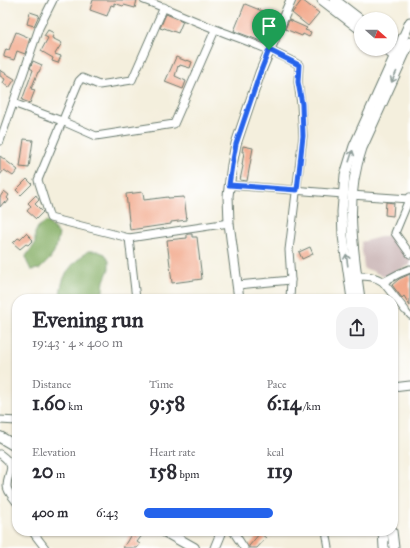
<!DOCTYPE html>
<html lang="en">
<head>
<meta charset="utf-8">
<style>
  :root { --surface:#fff; --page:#f2f2f3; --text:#2b2b33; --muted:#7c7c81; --accent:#2563eb }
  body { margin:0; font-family:"IM FELL Great Primer",serif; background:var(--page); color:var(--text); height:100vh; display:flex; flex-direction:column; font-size:15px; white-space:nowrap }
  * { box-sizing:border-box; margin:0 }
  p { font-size:13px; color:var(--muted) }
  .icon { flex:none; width:22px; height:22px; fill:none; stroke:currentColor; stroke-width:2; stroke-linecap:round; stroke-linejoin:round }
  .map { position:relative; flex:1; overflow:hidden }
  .sheet { position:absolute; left:12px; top:294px; width:386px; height:242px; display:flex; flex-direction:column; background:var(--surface); border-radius:16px; box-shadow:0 1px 3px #0004 }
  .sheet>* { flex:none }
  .needle { width:26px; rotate:111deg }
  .tools { position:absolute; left:354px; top:12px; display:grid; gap:8px }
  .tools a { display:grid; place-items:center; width:44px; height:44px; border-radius:50%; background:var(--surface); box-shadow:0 1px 3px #0004; font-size:20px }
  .pin { position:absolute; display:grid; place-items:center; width:34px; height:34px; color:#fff; margin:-41px -17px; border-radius:50% 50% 50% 0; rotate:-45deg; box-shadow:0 0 4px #0007 }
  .pin .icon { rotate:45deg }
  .round { display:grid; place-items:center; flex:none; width:42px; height:42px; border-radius:16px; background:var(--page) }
  .headline { display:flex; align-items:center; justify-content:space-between; height:68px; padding:0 20px }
  h1 { font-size:22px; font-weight:700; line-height:30px }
  .metrics { display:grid; grid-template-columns:repeat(3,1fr); gap:6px; height:68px; padding:4px 20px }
  .metrics div { display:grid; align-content:center }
  .metrics b { font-size:20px; font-weight:700 }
  .metrics small { font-size:11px; font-weight:400 }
  .metrics p { font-size:11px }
  ul { padding:0 20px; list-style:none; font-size:13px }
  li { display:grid; grid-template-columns:64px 48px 1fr; align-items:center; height:30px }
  li i { height:10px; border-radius:5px; background:var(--accent) }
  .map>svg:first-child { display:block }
</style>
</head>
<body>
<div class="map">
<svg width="410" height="548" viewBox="0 0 410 548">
  <rect width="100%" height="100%" fill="#fff"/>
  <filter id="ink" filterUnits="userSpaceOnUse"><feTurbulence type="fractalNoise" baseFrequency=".025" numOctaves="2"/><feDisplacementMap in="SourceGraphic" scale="8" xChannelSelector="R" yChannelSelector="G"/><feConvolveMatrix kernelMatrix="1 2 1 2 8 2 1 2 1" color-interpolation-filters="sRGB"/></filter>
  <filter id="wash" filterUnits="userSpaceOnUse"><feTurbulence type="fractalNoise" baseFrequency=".012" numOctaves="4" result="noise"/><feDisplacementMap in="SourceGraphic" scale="16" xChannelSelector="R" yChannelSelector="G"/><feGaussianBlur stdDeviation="0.9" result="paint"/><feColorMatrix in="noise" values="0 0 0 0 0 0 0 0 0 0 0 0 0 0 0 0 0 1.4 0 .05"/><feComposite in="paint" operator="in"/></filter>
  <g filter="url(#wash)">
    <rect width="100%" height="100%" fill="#f4efdd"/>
    <path fill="#d1bfbf" d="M392 234 410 258V265L398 270 385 277 370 270H366L364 268 361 242Z"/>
    <g fill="#86af66" stroke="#52764d">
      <path d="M47 221 59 234 56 248 50 259 40 269 31 270 27 262 26 256 35 244V233L38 227Z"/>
      <path d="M88 251H97L105 254 109 261V269L104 281 102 299H62L60 296C62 273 71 265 88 251Z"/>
    </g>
    <g id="blocks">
      <g fill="#f2a88a">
        <path d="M93 0H137L135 8 124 5 123 6 114 3V6L111 5 107 16 90 10Z"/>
        <path d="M302 0 319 13 308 26 292 13Z"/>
        <path d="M245 4 277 17 266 43 234 31Z"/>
        <path d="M30 12 39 15 34 26 27 24Z"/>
        <path d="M166 14 183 21 178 33 164 28 163 29 160 28Z"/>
        <path d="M289 20 307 28 305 30 311 32 309 37 303 34 302 36 285 29Z"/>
        <path d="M48 30 54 33 52 38 62 43 55 54 61 56 58 63 52 61 53 58 41 51 48 38 44 36Z"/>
        <path d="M16 32 30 38 25 54 17 51 14 60 4 57V55L6 49 9 50Z"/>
        <path d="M176 57 186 61 187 60 192 62 190 68 180 65 179 67 178 66 175 76 186 81 183 89 165 82Z"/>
        <path d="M33 61 42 65 39 72H38L31 89 35 90 30 103 22 100 33 70 30 68Z"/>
        <path d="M0 70 15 79 9 88 3 83 5 79 0 76Z"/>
        <path d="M24 139 33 140 29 168 20 167Z"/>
        <path d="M243 146 253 148 247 181 240 180 243 166 242 165 244 152H242Z"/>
        <path d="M0 156 18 170 13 176 4 170 0 175Z"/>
        <path d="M27 179 32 184 21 195 16 190Z"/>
        <path d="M4 191 9 195 7 198 9 200 6 204 4 202 0 207V197Z"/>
        <path d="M143 192 144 200 168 197V198L184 197 187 220 171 222V224L130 230 126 194Z"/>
        <path d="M36 195 39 200 35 204 43 212 36 219 27 211 31 206 28 203Z"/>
        <path d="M386 202 394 203 393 216 385 215Z"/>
        <path d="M26 233 33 240 28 245 26 244 20 249 13 243 18 238 20 239Z"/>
        <path d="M187 234H192V237H197L202 279 172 283 167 240 187 238Z"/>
        <path d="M310 247 313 254 302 259 299 252Z"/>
        <path d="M410 274V306L404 296 402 298 392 285 399 279Z"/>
        <path d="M133 531H138L143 534 137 542 140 544 137 548H123Z"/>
        <path d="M260 533 266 538 257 548H249V546Z"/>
      </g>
    </g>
  </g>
  <g filter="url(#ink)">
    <use href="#blocks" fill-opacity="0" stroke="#6a7b6f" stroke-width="1"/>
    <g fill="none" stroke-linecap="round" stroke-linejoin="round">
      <defs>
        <path id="pedestrian" d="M405 310 410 316"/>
        <g id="minor">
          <path d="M144 0C169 9 193 21 218 30 245 41 274 50 299 65L298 82 301 104 303 136 289 250 291 280 290 299"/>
          <path d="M164 7 132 80 99 85 82 78 79 81 38 180 50 218 129 238 229 223"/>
          <path d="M13 103 62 121 96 136 174 124 215 30"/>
          <path d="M0 141 39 28 53 0"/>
          <path d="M229 185 343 194"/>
          <path d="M351 195 409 199"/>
          <path d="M410 197 395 233 410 254"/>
          <path d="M129 238 136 299"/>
          <path d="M357 276C367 276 375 276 383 282L405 310"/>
          <path d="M383 282 400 273 410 269"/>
          <path d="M238 285 291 280"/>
          <path d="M393 387 410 385"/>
          <path d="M0 420 17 421"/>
          <path d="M0 454C19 468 7 470 7 486 7 492 14 498 17 503"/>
          <path d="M32 531 45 548"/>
          <path d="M233 531 244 548"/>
          <path d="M326 531 329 548"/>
        </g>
        <g id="tertiary">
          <path d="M322 0 361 30"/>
          <path d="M335 0 361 20"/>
          <path d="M385 49 398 59"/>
          <path d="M239 299 229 223 228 196 232 165 236 144 260 73 291 0"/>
          <path d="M352 299 343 236 342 212 345 175 354 146 410 22"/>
          <path d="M360 299C353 247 344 199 362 148L410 42"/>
          <path d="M383 531 384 548"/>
          <path d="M392 531 394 548"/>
          <path d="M215 548 222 531"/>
        </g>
        <g id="secondary">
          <path d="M0 437 17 447"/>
          <path d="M164 531 194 548"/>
        </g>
      </defs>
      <use href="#pedestrian" stroke="#6a7b6f" stroke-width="7"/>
      <use href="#minor" stroke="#6a7b6f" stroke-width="9"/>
      <use href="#tertiary" stroke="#6a7b6f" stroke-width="11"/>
      <use href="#secondary" stroke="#6a7b6f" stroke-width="12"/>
      <use href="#pedestrian" stroke="#fff" stroke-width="5"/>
      <use href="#minor" stroke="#fff" stroke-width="7"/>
      <use href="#tertiary" stroke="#fff" stroke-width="9"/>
      <use href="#secondary" stroke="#fff" stroke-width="10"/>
    </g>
    <defs><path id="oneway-shaft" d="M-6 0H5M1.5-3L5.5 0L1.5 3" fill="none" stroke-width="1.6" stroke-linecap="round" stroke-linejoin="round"/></defs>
    <g stroke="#8f9e9a">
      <use href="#oneway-shaft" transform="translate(394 77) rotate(115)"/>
      <use href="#oneway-shaft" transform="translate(351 156) rotate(-72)"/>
      <use href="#oneway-shaft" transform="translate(347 260) rotate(-98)"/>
    </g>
  </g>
  <g fill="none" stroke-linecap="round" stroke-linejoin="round" filter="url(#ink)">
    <defs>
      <path id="route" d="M269 50 299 65 298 82 302 104 303 136 297 190 229 185 232 165 236 144 260 73Z"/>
    </defs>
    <use href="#route" stroke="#fff" stroke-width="8"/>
    <use href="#route" stroke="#2563eb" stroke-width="5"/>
  </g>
</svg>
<div class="tools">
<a><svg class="needle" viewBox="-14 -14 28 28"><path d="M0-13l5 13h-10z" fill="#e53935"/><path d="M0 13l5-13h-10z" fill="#7c7c81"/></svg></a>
</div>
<div class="pin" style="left:269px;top:50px;background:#1e9e55"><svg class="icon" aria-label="arrive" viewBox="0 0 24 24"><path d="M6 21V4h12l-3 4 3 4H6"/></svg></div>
<section class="sheet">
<div class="headline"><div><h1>Evening run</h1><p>19:43 · 4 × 400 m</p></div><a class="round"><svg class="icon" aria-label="share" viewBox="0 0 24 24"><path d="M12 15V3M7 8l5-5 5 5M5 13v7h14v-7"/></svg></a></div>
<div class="metrics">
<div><p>Distance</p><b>1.60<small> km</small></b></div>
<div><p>Time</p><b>9:58</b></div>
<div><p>Pace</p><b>6:14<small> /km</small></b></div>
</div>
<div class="metrics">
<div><p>Elevation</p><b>20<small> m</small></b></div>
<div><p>Heart rate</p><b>158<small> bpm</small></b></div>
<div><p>kcal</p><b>119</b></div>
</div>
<ul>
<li><b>400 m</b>6:43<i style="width:55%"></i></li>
</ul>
</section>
</div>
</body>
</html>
